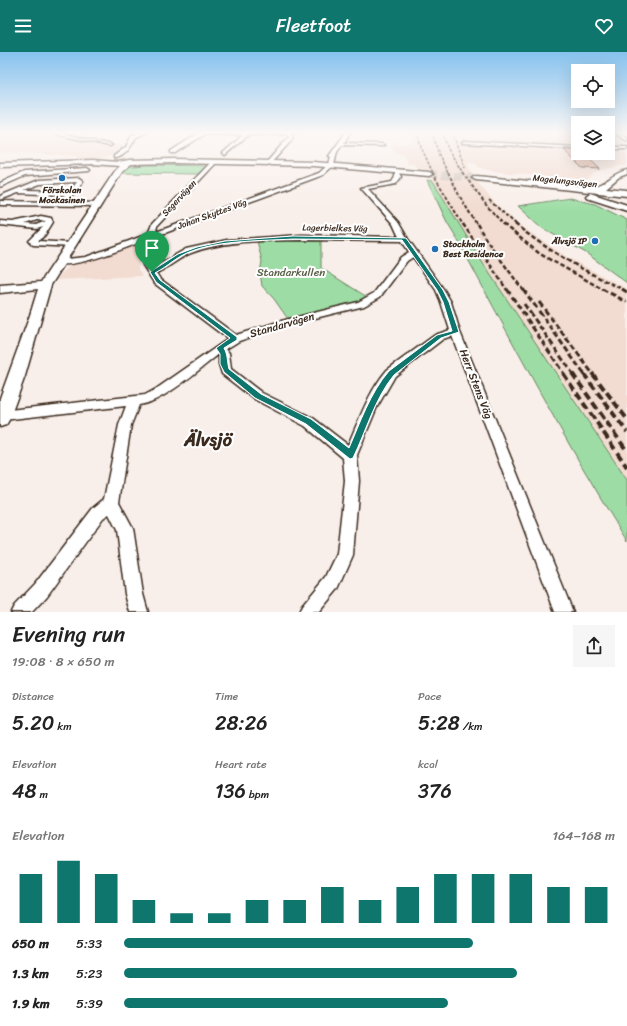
<!DOCTYPE html>
<html lang="en">
<head>
<meta charset="utf-8">
<style>
  :root { --surface:#fff; --page:#f6f6f6; --text:#222; --muted:#767676; --accent:#0f766e }
  body { margin:0; font-family:Sriracha,sans-serif; background:var(--page); color:var(--text); height:100vh; display:flex; flex-direction:column; font-size:15px; white-space:nowrap }
  * { box-sizing:border-box; margin:0 }
  p { font-size:13px; color:var(--muted) }
  .icon { flex:none; width:22px; height:22px; fill:none; stroke:currentColor; stroke-width:2; stroke-linecap:round; stroke-linejoin:round }
  .map { position:relative; height:560px; overflow:hidden }
  .side { display:flex; flex-direction:column; background:var(--surface); flex:1 }
  .side>* { flex:none }
  .tools { position:absolute; left:571px; top:12px; display:grid; gap:8px }
  .tools a { display:grid; place-items:center; width:44px; height:44px; border-radius:0px; background:var(--surface); box-shadow:0 4px 16px #0002; font-size:20px }
  .pin { position:absolute; display:grid; place-items:center; width:34px; height:34px; color:#fff; margin:-41px -17px; border-radius:50% 50% 50% 0; rotate:-45deg; box-shadow:0 0 4px #0007 }
  .pin .icon { rotate:45deg }
  .round { display:grid; place-items:center; flex:none; width:42px; height:42px; border-radius:0px; background:var(--page) }
  .overview { display:flex; align-items:center; justify-content:space-between; height:68px; padding:0 12px }
  h1 { font-size:22px; font-weight:600; line-height:30px }
  .figures { display:grid; grid-template-columns:repeat(3,1fr); gap:6px; height:68px; padding:4px 12px }
  .figures div { display:grid; align-content:center }
  .figures b { font-size:20px; font-weight:600 }
  .figures small { font-size:11px; font-weight:400 }
  .figures p { font-size:11px }
  .chart { height:112px; padding:8px 12px }
  .chart p { display:flex; justify-content:space-between }
  .chart svg { width:100%; height:72px; margin-top:4px; stroke:var(--accent); stroke-width:6 }
  ul { padding:0 12px; list-style:none; font-size:13px }
  li { display:grid; grid-template-columns:64px 48px 1fr; align-items:center; height:30px }
  li i { height:10px; border-radius:5px; background:var(--accent) }
  header { display:flex; justify-content:space-between; align-items:center; height:52px; padding:0 12px; background:var(--accent); color:#fff; font-size:18px; font-weight:600 }
  .map>svg:first-child { display:block }
</style>
</head>
<body>
<header><svg class="icon" aria-label="menu" viewBox="0 0 24 24"><path d="M4 6h16M4 12h16M4 18h16"/></svg>Fleetfoot<svg class="icon" aria-label="heart" viewBox="0 0 24 24"><path d="M12 20l-8-8c-3-5 5-10 8-4 3-6 11-1 8 4z"/></svg></header>
<div class="map">
<svg width="627" height="560" viewBox="0 0 627 560">
  <rect width="100%" height="100%" fill="#f9efea"/>
  <filter id="ink" filterUnits="userSpaceOnUse"><feTurbulence type="fractalNoise" baseFrequency=".025" numOctaves="2"/><feDisplacementMap in="SourceGraphic" scale="8" xChannelSelector="R" yChannelSelector="G"/><feConvolveMatrix kernelMatrix="1 2 1 2 8 2 1 2 1" color-interpolation-filters="sRGB"/></filter>
  <g filter="url(#ink)">
    <g fill="#f2dbd0">
      <path d="M19 80H40L105 94 124 93 121 100 103 106 77 107 76 104 0 100V85Z"/>
      <path d="M413 80H578V95L459 90 460 92 578 97V101H608V98H627V113L600 118 594 121 585 129 492 119 478 115 476 112 467 111 473 125 482 136 499 156 515 170 565 204 627 237V428L484 213 435 133 428 118 419 117 413 112H408L404 104 394 100 391 92 411 91Z"/>
      <path d="M608 80 627 95H608Z"/>
      <path d="M136 194 141 195 138 217 142 224 56 228 68 215Z"/>
    </g>
    <g fill="#9ddda5" stroke="#6c8462">
      <path d="M146 113 206 114 198 122 122 121 126 115Z"/>
      <path d="M427 128 433 129 484 213 627 428V489C565 390 510 286 455 183L447 170Z"/>
      <path d="M570 146 595 152 627 168V231L586 201 542 176 518 154Z"/>
      <path d="M321 187V216L367 245 356 251 288 267 274 247 262 234 260 221 262 209 257 189Z"/>
    </g>
    <path fill="#e1ad94" stroke="#3b2a1e" d="M564 98H578V101H583L600 117 582 116Z"/>
    <g fill="none" stroke-linecap="round" stroke-linejoin="round">
      <path stroke="#d3c8c1" stroke-width="8" stroke-dasharray="8 4.5" stroke-linecap="butt" d="M429 122 476 126"/>
      <defs>
        <g id="street">
          <path d="M46 80H55L112 93 110 94Z"/>
          <path d="M141 80H148L136 85C132 93 125 106 114 106V104L126 95 132 83Z"/>
          <path d="M192 80H299L291 82 293 85 291 89 269 113 266 111 287 87 289 85 287 82 248 83 225 103 223 101 243 83 205 82 175 101H171V99L199 81Z"/>
          <path d="M346 80H350L344 91 382 92 384 93 382 94 342 93 337 100 334 113 323 123 154 185 151 213 153 216 186 197 227 188 301 183 399 185 393 172 361 136 392 130 395 125V121H399L401 125 396 132 368 137 398 170 408 187 444 238 451 250 460 280 573 560H555L452 284 443 287 395 324 377 355 357 403 359 429 353 503 338 537 319 560H299L302 554 326 525 337 502 345 429 343 406 305 374 254 347 222 322 219 312V302C198 318 164 350 139 353L131 373 119 450 133 476 143 542 148 560H130L125 542 117 478 109 462 103 466 47 544 32 560H11L14 554 35 532 93 456 104 447 119 373 126 354 3 368 0 367V359L145 343 156 337 228 287 154 231 143 213 146 188C131 194 68 220 56 210L57 208 86 205 148 182 152 172 212 109 217 110 157 174 156 180 319 121 329 112 331 105 329 104ZM301 188 402 189 409 200 401 205 374 241 358 250 281 269 236 283 160 227 156 221C169 216 178 206 191 201 225 188 265 189 301 188ZM413 205 436 238 441 250 450 278 435 283 387 318C369 339 359 368 348 393L313 366 262 341 231 317 229 301 226 297 239 289 287 273 364 254 380 245 407 209Z"/>
          <path d="M613 80H618L627 86V89Z"/>
          <path d="M464 89 578 95V97L462 91Z"/>
          <rect x="608" y="95" width="19" height="2"/>
          <path d="M87 116 90 118 89 119 25 124 0 135V131L24 120Z"/>
          <path d="M79 126 83 129 76 140 62 150 98 151 101 153 100 154 0 153V149L54 150 65 143 18 141 0 148V144L39 128ZM77 130 70 139 24 138 40 132Z"/>
          <path d="M41 164 51 166 53 170 45 183 38 189 71 191H74V195L33 193 29 189 43 175 37 177 0 173V169L13 170ZM37 168 46 169 36 173 25 172Z"/>
        </g>
        <g id="secondary">
          <path d="M173 107 314 110 429 120 433 122 429 124 314 114 173 111 131 112 122 120 51 233 25 324 9 368 6 373 0 375V346L30 263 38 237 0 241V233L41 230 115 119 120 114 93 112 0 115V111L93 108 118 110 129 108Z"/>
          <path d="M627 118V122L619 125 606 136 627 138V144L476 128 472 126 476 124 592 135C607 132 611 122 627 118Z"/>
          <path d="M590 141 627 153V159L587 146 586 144Z"/>
        </g>
      </defs>
      <use href="#street" stroke="#3b2a1e" stroke-width="3"/>
      <use href="#secondary" stroke="#3b2a1e" stroke-width="3"/>
      <use href="#street" fill="#fff" fill-rule="evenodd"/>
      <use href="#secondary" fill="#fff" fill-rule="evenodd"/>
      <g stroke="#3b2a1e" stroke-width="1.5" stroke-dasharray="3 1.5" stroke-linecap="butt">
        <path d="M417 80 421 95 433 121"/>
        <path d="M432 80 439 103 448 121"/>
        <path d="M442 80 448 97 463 121"/>
        <path d="M452 80 465 116"/>
      </g>
      <g stroke="#3b2a1e" stroke-width="2" stroke-dasharray="3.5 2" stroke-linecap="butt">
        <path d="M432 120 463 173"/>
        <path d="M448 120 459 143 477 173"/>
        <path d="M462 120 487 154 504 173"/>
        <path d="M489 148 517 173"/>
      </g>
      <g stroke="#3b2a1e" stroke-width="2.5" stroke-dasharray="4.5 2.5" stroke-linecap="butt">
        <path d="M463 172 507 238"/>
        <path d="M477 172 487 189 523 238"/>
        <path d="M503 172 540 202 604 238"/>
        <path d="M515 172C548 199 586 220 624 238"/>
      </g>
      <g stroke="#3b2a1e" stroke-width="3" stroke-dasharray="6 3" stroke-linecap="butt">
        <path d="M507 237 564 322"/>
        <path d="M523 237 584 322"/>
        <path d="M602 237 627 250"/>
        <path d="M622 237 627 240"/>
        <path d="M539 250 593 322"/>
        <path d="M524 252 573 322"/>
      </g>
      <g stroke="#3b2a1e" stroke-width="4" stroke-dasharray="8 4" stroke-linecap="butt">
        <path d="M563 321 627 415"/>
        <path d="M572 321 627 399"/>
        <path d="M583 321 627 380"/>
        <path d="M592 321 627 367"/>
      </g>
    </g>
  </g>
  <linearGradient id="sky" x2="0" y2="1"><stop stop-color="#86c2ee"/><stop offset="0.51" stop-color="#fcf8f6"/><stop offset="1" stop-color="#fcf8f6" stop-opacity="0"/></linearGradient>
  <rect width="627" height="158" fill="url(#sky)"/>
  <path fill="#0f766e" stroke="#fff" fill-rule="evenodd" d="M293 184 406 186 443 238 449 250 459 280 441 286 394 323C375 346 366 379 353 406L350 407 306 372 255 346 224 320 220 312V302L216 296 230 286 156 230 150 220 178 202 197 195 225 189ZM293 187 402 188 437 238 443 250 452 279 437 283 389 319C370 341 360 371 349 396L311 367 261 342 229 317C227 310 228 303 224 296L237 288V285L160 228 155 221C165 216 172 209 181 204 209 188 260 189 293 187Z"/>
  <g fill="#1f6fb2" stroke="#fff" stroke-width="1.5">
    <circle cx="62" cy="126" r="4"/>
    <circle cx="595" cy="189" r="4"/>
    <circle cx="435" cy="197" r="4"/>
  </g>
  <g text-anchor="middle" dominant-baseline="central" stroke-width="4" stroke-linejoin="round" paint-order="stroke">
    <g font-size="9" fill="#3b2a1e" stroke="#fff">
      <text transform="translate(565 129) rotate(6)">Magelungsvägen</text>
      <text transform="translate(179 146) rotate(-47)">Segervägen</text>
      <text transform="translate(212 162) rotate(-20)">Johan Skyttes Väg</text>
      <text transform="translate(335 176) rotate(1)">Lagerbielkes Väg</text>
    </g>
    <g font-size="9" font-weight="bold" fill="#3b2a1e" stroke="#fff">
      <text x="62" y="138">Förskolan<tspan x="62" dy="10">Mockasinen</tspan></text>
      <text x="587" y="189" text-anchor="end">Älvsjö IP</text>
      <text x="443" y="192" text-anchor="start">Stockholm<tspan x="443" dy="10">Best Residence</tspan></text>
    </g>
    <g font-size="11" fill="#586046" stroke="#fff">
      <text x="291" y="220">Standarkullen</text>
    </g>
    <g font-size="11" fill="#3b2a1e" stroke="#fff">
      <text transform="translate(282 273) rotate(-16)">Standarvägen</text>
      <text transform="translate(476 332) rotate(69)">Herr Stens Väg</text>
    </g>
    <g font-size="18" font-weight="bold" fill="#3b2a1e" stroke="#fff">
      <text x="208" y="388">Älvsjö</text>
    </g>
  </g>
</svg>
<div class="tools">
<a><svg class="icon" aria-label="locate" viewBox="0 0 24 24"><circle cx="12" cy="12" r="6"/><path d="M12 2v4M12 18v4M2 12h4M18 12h4"/></svg></a>
<a><svg class="icon" aria-label="layers" viewBox="0 0 24 24"><path d="M12 4l9 5-9 5-9-5zM3 14l9 5 9-5"/></svg></a>
</div>
<div class="pin" style="left:152px;top:220px;background:#1e9e55"><svg class="icon" aria-label="arrive" viewBox="0 0 24 24"><path d="M6 21V4h12l-3 4 3 4H6"/></svg></div>
</div>
<section class="side">
<div class="overview"><div><h1>Evening run</h1><p>19:08 · 8 × 650 m</p></div><a class="round"><svg class="icon" aria-label="share" viewBox="0 0 24 24"><path d="M12 15V3M7 8l5-5 5 5M5 13v7h14v-7"/></svg></a></div>
<div class="figures">
<div><p>Distance</p><b>5.20<small> km</small></b></div>
<div><p>Time</p><b>28:26</b></div>
<div><p>Pace</p><b>5:28<small> /km</small></b></div>
</div>
<div class="figures">
<div><p>Elevation</p><b>48<small> m</small></b></div>
<div><p>Heart rate</p><b>136<small> bpm</small></b></div>
<div><p>kcal</p><b>376</b></div>
</div>
<div class="chart"><p><span>Elevation</span>164–168 m</p>
<svg viewBox="0 0 160 44" preserveAspectRatio="none"><path d="M5 44V14M15 44V6M25 44V14M35 44V30M45 44V38M55 44V38M65 44V30M75 44V30M85 44V22M95 44V30M105 44V22M115 44V14M125 44V14M135 44V14M145 44V22M155 44V22"/></svg>
</div>
<ul>
<li><b>650 m</b>5:33<i style="width:71%"></i></li>
<li><b>1.3 km</b>5:23<i style="width:80%"></i></li>
<li><b>1.9 km</b>5:39<i style="width:66%"></i></li>
</ul>
</section>
</body>
</html>
